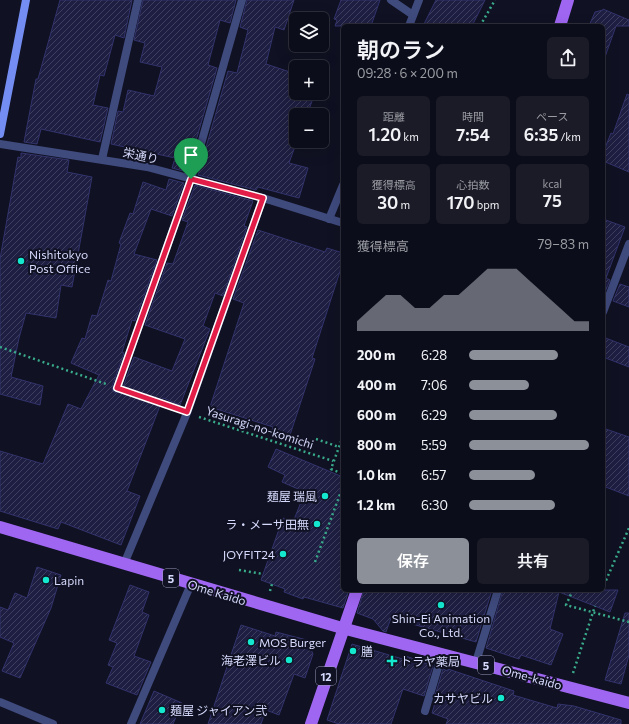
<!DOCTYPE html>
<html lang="ja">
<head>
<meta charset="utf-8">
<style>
  :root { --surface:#0c0d1a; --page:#1a1b27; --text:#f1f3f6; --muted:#9a9ca2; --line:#2c2d39; --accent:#8c9099 }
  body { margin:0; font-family:Commissioner,"Noto Sans JP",sans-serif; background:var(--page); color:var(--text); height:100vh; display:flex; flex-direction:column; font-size:15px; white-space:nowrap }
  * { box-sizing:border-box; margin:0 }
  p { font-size:13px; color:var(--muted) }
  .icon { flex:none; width:22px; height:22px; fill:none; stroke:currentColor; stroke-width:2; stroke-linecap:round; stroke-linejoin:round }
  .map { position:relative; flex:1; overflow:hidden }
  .panel { position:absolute; left:341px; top:24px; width:264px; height:568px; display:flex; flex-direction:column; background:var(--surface); border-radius:6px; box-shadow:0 4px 16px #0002,0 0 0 1px var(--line) }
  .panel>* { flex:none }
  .controls { position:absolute; left:289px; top:12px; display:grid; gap:8px }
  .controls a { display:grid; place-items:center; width:40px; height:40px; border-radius:6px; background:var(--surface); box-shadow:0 4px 16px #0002,0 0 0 1px var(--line); font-size:20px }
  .pin { position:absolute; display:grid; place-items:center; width:34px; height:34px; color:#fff; margin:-41px -17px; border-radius:50% 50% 50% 0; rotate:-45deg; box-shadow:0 0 4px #0007 }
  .pin .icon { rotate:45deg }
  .round { display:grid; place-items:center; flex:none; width:42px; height:42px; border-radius:6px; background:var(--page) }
  .overview { display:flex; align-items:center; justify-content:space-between; height:68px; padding:0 16px }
  h1 { font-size:22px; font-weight:600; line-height:30px }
  .metrics { display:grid; grid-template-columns:repeat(3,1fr); gap:6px; height:68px; padding:4px 16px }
  .metrics div { display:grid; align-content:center; border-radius:6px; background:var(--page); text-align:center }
  .metrics b { font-size:17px; font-weight:600 }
  .metrics small { font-size:11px; font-weight:400 }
  .metrics p { font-size:11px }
  .chart { height:112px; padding:8px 16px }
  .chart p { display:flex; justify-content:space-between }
  .chart svg { width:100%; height:72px; margin-top:4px; fill:var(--accent); opacity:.7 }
  .action { display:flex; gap:8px; margin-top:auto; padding:8px 16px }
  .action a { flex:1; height:46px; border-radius:6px; background:var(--accent); color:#fff; font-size:16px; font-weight:600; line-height:46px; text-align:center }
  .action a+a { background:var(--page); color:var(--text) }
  ul { padding:0 16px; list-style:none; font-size:13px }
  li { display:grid; grid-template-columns:64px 48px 1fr; align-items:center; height:30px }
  li i { height:10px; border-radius:5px; background:var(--accent) }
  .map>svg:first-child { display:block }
</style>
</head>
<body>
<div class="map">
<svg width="629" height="724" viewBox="0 0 629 724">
  <defs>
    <pattern id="building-hatch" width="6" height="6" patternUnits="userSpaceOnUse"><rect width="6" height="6" fill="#1e1e42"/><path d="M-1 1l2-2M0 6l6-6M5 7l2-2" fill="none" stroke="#3e3e5e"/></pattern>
  </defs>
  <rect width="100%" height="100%" fill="#101122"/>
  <g fill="url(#building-hatch)" stroke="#32336c">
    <path d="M60 0H132L124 38 115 35 104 76 100 75 93 105 108 108 100 142 41 129 37 144 24 142 36 79H38Z"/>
    <path d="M143 0H236L230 23 220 20 208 65 217 68 187 172 172 168 175 158 111 144 118 111 123 112 128 90 154 96 162 67 140 62 145 43 134 40Z"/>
    <path d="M247 0H294L284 30 275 27 266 64 296 74V93H315L307 115H296V141H297L289 163 308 168 299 198 258 187 256 190 198 175 228 71 237 73 248 30 240 27Z"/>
    <path d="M341 0H380L371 26H335L337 20 334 19Z"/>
    <path d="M436 0H485L472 26H423Z"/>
    <path d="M603 9 629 20V26H616L605 57H603V26H589L595 12 603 10Z"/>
    <path d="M627 94 629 95V172L603 161V153L611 133 613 134Z"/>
    <path d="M21 153 69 160 67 172 92 177 72 287 61 285 56 318 26 313 19 338 11 377 43 386 40 405 0 394V259L18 157 21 158Z"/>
    <path d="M169 179 184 183 172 216 151 209 134 254 157 260 135 321 132 320 122 352 124 353 112 387 113 391 116 393 122 390 134 357 172 371 185 339 145 325 167 263 173 264 188 222 182 220 195 185 253 201 244 226 247 227 223 296 215 293 203 326 210 329 180 405 163 398 127 491 140 496 121 545 61 522 58 529 0 511V451L43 464 68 404 81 409 99 375 71 363 82 338 85 339 92 315 97 316 108 280 111 281 121 244 119 243 130 213 133 214 143 182 166 190Z"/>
    <path d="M603 219 625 227 606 278 610 280 603 297Z"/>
    <path d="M258 230 325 252 327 248 343 253V262L312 358 315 359 289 438 271 433 273 427 210 407 244 303 233 299Z"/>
    <path d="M620 284 629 287V307L613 301Z"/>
    <path d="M603 337 629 347V367L603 357Z"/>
    <path d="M603 428 629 437V496L603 486Z"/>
    <path d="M276 449 343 477V590H349L343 608 304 597 303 599 284 592 285 589 261 580 283 518 293 522 305 492 282 482 285 475 268 467Z"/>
    <path d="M37 567 61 575 51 608 20 678 2 671 14 643 0 637V607L8 610 15 593 27 598Z"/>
    <path d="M130 585 149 592 142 612 149 615 134 656 151 662 137 695 106 683 113 667 108 665 117 643 109 640Z"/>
    <path d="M364 590H492L476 642 391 618 386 632 383 631 373 619 357 613Z"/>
    <path d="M503 590H618L610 612 559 592 550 629 563 634 551 665 521 655 519 659 486 648Z"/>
    <path d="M625 613H629V655L621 684 605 680Z"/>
    <path d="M241 625 275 636 276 632 307 640 313 654 305 678 294 674 279 715 266 710 261 724H208Z"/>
    <path d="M352 644 406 660 403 655 433 666 424 696 403 689 391 724H339L327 720Z"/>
    <path d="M443 669 448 671V669L514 691 513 695 557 708 558 704 574 706 621 720V724H446L448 719 432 713 436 700 434 699Z"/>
    <path d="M154 691 182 703 173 724H140Z"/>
  </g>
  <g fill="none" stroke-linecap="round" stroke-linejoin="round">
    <g stroke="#39ab8b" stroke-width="2.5" stroke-dasharray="2 3" stroke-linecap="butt">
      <path d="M480 26 495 0"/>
      <path d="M0 347 106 384"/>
      <path d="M129 392 175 409"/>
      <path d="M199 417 333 461"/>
      <path d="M343 436 331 469 343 474"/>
      <path d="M316 439 339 447"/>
      <path d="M315 562 343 486"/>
      <path d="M239 570 263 574"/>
      <path d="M604 585 629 528"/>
      <path d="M573 590 566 605 629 622"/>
      <path d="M270 591 272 584"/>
      <path d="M573 673 595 606"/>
    </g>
    <g stroke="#3f4a7d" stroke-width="8">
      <path d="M425 711 442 654"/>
      <path d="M131 724 191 584"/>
    </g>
    <g stroke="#3f4a7d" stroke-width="8">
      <path d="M391 0 413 15"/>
      <path d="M409 26 419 0"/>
      <path d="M0 144 147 167 263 198 343 223"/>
      <path d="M102 159 138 0"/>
      <path d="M329 219 343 185"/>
      <path d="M603 312 629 244"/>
      <path d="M117 388 191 179 242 0"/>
      <path d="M124 564 187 413 263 198"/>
      <path d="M476 662 498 590"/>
      <path d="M0 702 53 724"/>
    </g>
    <path stroke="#748df3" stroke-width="8" d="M0 134 26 0"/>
    <g stroke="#9f66f2" stroke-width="12">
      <path d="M560 26 568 0"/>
      <path d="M0 527 342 628 629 703"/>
      <path d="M311 724 357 590"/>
    </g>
  </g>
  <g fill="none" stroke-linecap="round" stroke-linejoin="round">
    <defs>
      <path id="route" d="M191 179 263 198 187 412 117 388Z"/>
    </defs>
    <use href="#route" stroke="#fff" stroke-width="8"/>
    <use href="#route" stroke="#e11d48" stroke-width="5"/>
  </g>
  <g fill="#14e8cf" stroke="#101122" stroke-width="1.5">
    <circle cx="21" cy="261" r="4"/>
    <circle cx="325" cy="496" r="4"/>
    <circle cx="317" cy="524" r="4"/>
    <circle cx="283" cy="554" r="4"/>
    <circle cx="46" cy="580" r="4"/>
    <circle cx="441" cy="605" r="4"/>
    <circle cx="251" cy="642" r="4"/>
    <circle cx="353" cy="651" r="4"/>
    <circle cx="289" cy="660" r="4"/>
    <path d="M390 655h4v4h4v4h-4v4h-4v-4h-4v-4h4z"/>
    <circle cx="501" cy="698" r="4"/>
    <circle cx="162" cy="710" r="4"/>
  </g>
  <g text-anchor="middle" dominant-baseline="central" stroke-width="4" stroke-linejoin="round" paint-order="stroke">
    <g fill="#101122" stroke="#9a9dba" stroke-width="1">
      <rect x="163" y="569" width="16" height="18" rx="3"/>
      <rect x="478" y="656" width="16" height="18" rx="3"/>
      <rect x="316" y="667" width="20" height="18" rx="3"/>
    </g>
    <g font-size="11" font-weight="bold" fill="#d5d9fb">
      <text x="171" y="578">5</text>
      <text x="486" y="665">5</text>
      <text x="326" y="676">12</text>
    </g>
    <g font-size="12" fill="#d5d9fb" stroke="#101122">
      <text transform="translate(141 155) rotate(12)">栄通り</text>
      <text transform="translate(260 427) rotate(18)">Yasuragi-no-komichi</text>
      <text transform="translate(217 592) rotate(17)">Ome Kaido</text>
      <text transform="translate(532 677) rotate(15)">Ome-kaido</text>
    </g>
    <g font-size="12" fill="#d5d9fb" stroke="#101122" text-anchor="start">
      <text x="29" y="254">Nishitokyo<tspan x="29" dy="14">Post Office</tspan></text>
      <text x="317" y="496" text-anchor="end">麺屋 瑞風</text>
      <text x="309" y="524" text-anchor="end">ラ・メーサ田無</text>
      <text x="275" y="554" text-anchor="end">JOYFIT24</text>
      <text x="54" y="580">Lapin</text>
      <text x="441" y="618" text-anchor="middle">Shin-Ei Animation<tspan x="441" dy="14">Co., Ltd.</tspan></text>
      <text x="259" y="642">MOS Burger</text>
      <text x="361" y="651">膳</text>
      <text x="281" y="660" text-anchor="end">海老澤ビル</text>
      <text x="400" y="661">トラヤ薬局</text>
      <text x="493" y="698" text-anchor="end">カサヤビル</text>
      <text x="170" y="710">麺屋 ジャイアン弐</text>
    </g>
  </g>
</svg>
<div class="controls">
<a><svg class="icon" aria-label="layers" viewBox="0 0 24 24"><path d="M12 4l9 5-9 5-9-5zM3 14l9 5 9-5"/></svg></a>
<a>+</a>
<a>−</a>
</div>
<div class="pin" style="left:191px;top:179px;background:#1e9e55"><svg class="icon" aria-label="arrive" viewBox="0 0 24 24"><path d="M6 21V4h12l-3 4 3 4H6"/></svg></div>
<section class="panel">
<div class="overview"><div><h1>朝のラン</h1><p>09:28 · 6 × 200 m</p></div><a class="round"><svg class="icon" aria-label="share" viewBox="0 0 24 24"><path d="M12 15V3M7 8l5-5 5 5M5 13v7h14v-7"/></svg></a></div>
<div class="metrics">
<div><p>距離</p><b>1.20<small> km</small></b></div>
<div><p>時間</p><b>7:54</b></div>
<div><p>ペース</p><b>6:35<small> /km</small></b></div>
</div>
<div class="metrics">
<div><p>獲得標高</p><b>30<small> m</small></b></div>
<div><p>心拍数</p><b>170<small> bpm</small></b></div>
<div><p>kcal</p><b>75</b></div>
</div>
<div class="chart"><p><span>獲得標高</span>79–83 m</p>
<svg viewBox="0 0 160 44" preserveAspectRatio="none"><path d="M0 44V38L10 30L20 22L30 22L40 30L50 30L60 22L70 22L80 14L90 6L100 6L110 6L120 14L130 22L140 30L150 38L160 38V44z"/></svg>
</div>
<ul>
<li><b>200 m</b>6:28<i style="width:74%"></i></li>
<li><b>400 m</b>7:06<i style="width:50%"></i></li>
<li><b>600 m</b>6:29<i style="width:73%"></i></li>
<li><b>800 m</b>5:59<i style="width:100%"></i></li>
<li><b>1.0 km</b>6:57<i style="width:55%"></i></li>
<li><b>1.2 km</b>6:30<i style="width:72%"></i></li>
</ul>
<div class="action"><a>保存</a><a>共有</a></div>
</section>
</div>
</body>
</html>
